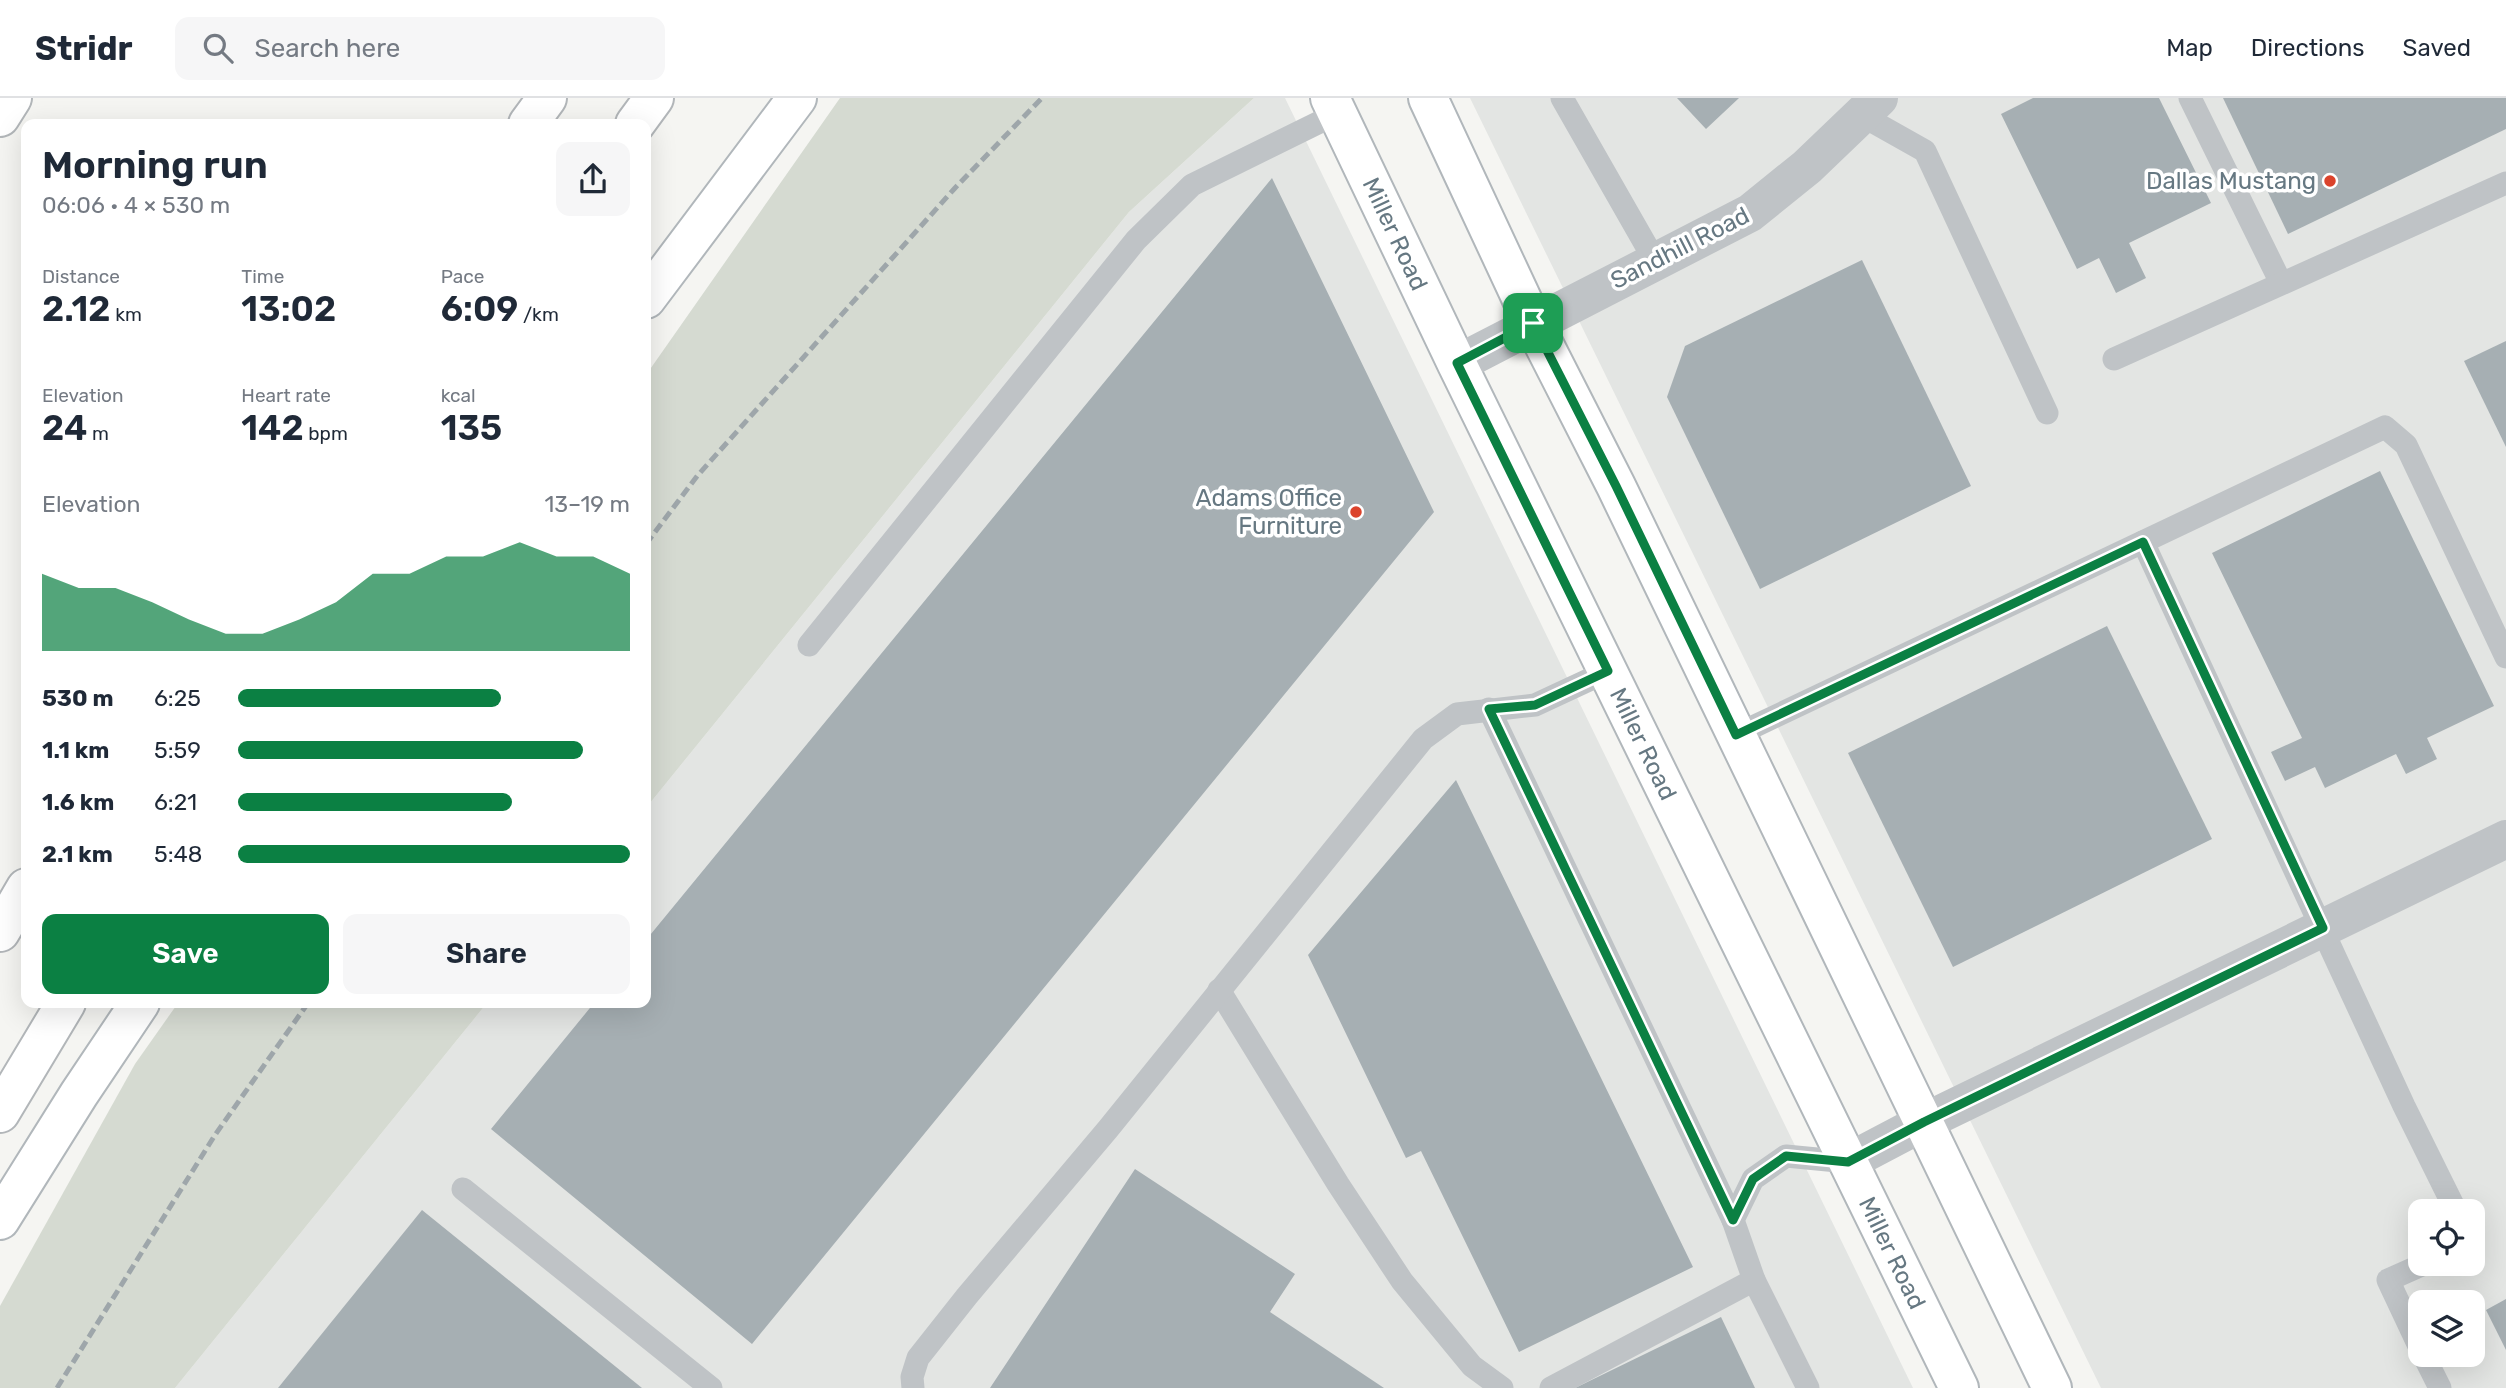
<!DOCTYPE html>
<html lang="en">
<head>
<meta charset="utf-8">
<style>
  :root { --surface:#fff; --page:#f6f6f7; --text:#1f2937; --muted:#747a83; --line:#e0e1e3; --accent:#0b8043 }
  body { margin:0; font-family:Rubik,sans-serif; background:var(--page); color:var(--text); height:100vh; display:flex; flex-direction:column; font-size:26px; white-space:nowrap }
  * { box-sizing:border-box; margin:0 }
  p { font-size:23px; color:var(--muted) }
  .icon { flex:none; width:38px; height:38px; fill:none; stroke:currentColor; stroke-width:2; stroke-linecap:round; stroke-linejoin:round }
  .map { position:relative; flex:1; overflow:hidden }
  .side { position:absolute; left:21px; top:21px; width:630px; height:889px; display:flex; flex-direction:column; background:var(--surface); border-radius:14px; box-shadow:0 7px 28px #0002 }
  .side>* { flex:none }
  .buttons { position:absolute; left:2408px; top:1101px; display:grid; gap:14px }
  .buttons a { display:grid; place-items:center; width:77px; height:77px; border-radius:14px; background:var(--surface); box-shadow:0 7px 28px #0002; font-size:35px }
  .pin { position:absolute; display:grid; place-items:center; width:60px; height:60px; color:#fff; margin:-30px; border-radius:14px; box-shadow:0 4px 10px #0006 }
  .round { display:grid; place-items:center; flex:none; width:74px; height:74px; border-radius:14px; background:var(--page) }
  .overview { display:flex; align-items:center; justify-content:space-between; height:119px; padding:0 21px }
  h1 { font-size:38px; font-weight:600; line-height:52px }
  .metrics { display:grid; grid-template-columns:repeat(3,1fr); gap:10px; height:119px; padding:7px 21px }
  .metrics div { display:grid; align-content:center }
  .metrics b { font-size:35px; font-weight:600 }
  .metrics small { font-size:19px; font-weight:400 }
  .metrics p { font-size:19px }
  .chart { height:196px; padding:14px 21px }
  .chart p { display:flex; justify-content:space-between }
  .chart svg { width:100%; height:126px; margin-top:7px; fill:var(--accent); opacity:.7 }
  .cta { display:flex; gap:14px; margin-top:auto; padding:14px 21px }
  .cta a { flex:1; height:80px; border-radius:14px; background:var(--accent); color:#fff; font-size:28px; font-weight:600; line-height:80px; text-align:center }
  .cta a+a { background:var(--page); color:var(--text) }
  ul { padding:0 21px; list-style:none; font-size:23px }
  li { display:grid; grid-template-columns:112px 84px 1fr; align-items:center; height:52px }
  li i { height:18px; border-radius:9px; background:var(--accent) }
  header { display:flex; align-items:center; gap:42px; box-sizing:border-box; height:98px; padding:0 35px; background:var(--surface); border-bottom:2px solid var(--line) }
  header strong { font-size:33px }
  nav { display:flex; gap:38px; margin-inline-start:auto; font-size:24px }
  .search { width:490px; height:63px; background:var(--page); display:flex; align-items:center; gap:18px; box-sizing:border-box; padding:0 24px; border-radius:14px; color:var(--muted); font-size:26px }
  .map>svg:first-child { display:block }
</style>
</head>
<body>
<header>
<strong>Stridr</strong>
<div class="search"><svg class="icon" aria-label="search" viewBox="0 0 24 24"><circle cx="10" cy="10" r="6"/><path d="M15 15l6 6"/></svg>Search here</div>
<nav><a>Map</a><a>Directions</a><a>Saved</a></nav>
</header>
<div class="map">
<svg width="2506" height="1290" viewBox="0 0 2506 1290">
  <rect width="100%" height="100%" fill="#f5f5f2"/>
  <g fill="#e3e5e3" fill-rule="evenodd">
    <path d="M1254 0H1285L1913 1290H175L487 905H646V710L1129 114Z"/>
    <path d="M1470 0H2506V1290H2101ZM2420 1113H2473V1166H2420ZM2420 1204H2473V1256H2420Z"/>
  </g>
  <g fill="#d5dad1">
    <path d="M840 0H1254L1129 114 646 710V277Z"/>
    <path d="M178 905H487L175 1290H0V1208L135 966Z"/>
  </g>
  <g fill="#a6afb3">
    <path d="M1677 0H1739L1706 31Z"/>
    <path d="M2033 0H2159L2211 105 2129 145 2146 180 2116 195 2099 160 2077 171 2001 16Z"/>
    <path d="M2223 0H2506V31L2288 136Z"/>
    <path d="M1272 80 1434 414 752 1246 491 1031 594 905H646V842Z"/>
    <path d="M1862 162 1971 388 1760 491 1667 299 1685 248Z"/>
    <path d="M2506 243V349L2464 263Z"/>
    <path d="M2380 373 2494 608 2427 640 2437 661 2406 676 2396 656 2325 690 2315 669 2285 683 2271 654 2302 640 2212 455Z"/>
    <path d="M2107 528 2212 741 1953 869 1848 655Z"/>
    <path d="M1456 682 1693 1169 1519 1254 1421 1053 1406 1060 1308 857Z"/>
    <path d="M1135 1071 1295 1176 1270 1214 1384 1290H990Z"/>
    <path d="M422 1112 642 1290H278Z"/>
    <path d="M2506 1201V1252L2486 1212Z"/>
    <path d="M1721 1219 1755 1290H1575Z"/>
  </g>
  <g fill="none" stroke-linecap="round" stroke-linejoin="round">
    <defs>
      <g id="secondary">
        <path d="M1330 0 1457 266 1959 1290"/>
        <path d="M1428 0 1533 225 1616 388 2052 1290"/>
        <path d="M646 201 797 0"/>
        <path d="M0 1122 79 996 140 905"/>
      </g>
      <g id="motorway">
        <path d="M0 19 12 0"/>
        <path d="M528 26 547 0"/>
        <path d="M635 26 654 0"/>
        <path d="M0 834 26 790"/>
        <path d="M0 1015 66 905"/>
      </g>
    </defs>
    <use href="#secondary" stroke="#b1b7bb" stroke-width="42"/>
    <use href="#motorway" stroke="#b2b6b9" stroke-width="42"/>
    <g stroke="#bfc3c6" stroke-width="23">
      <path d="M1562 0 1655 163"/>
      <path d="M2190 0 2281 185"/>
      <path d="M1861 17 1925 53 2047 315"/>
      <path d="M2114 261 2506 85"/>
      <path d="M2143 444 2404 1008 2456 1113"/>
      <path d="M809 547 1136 142 1192 87 1338 15"/>
      <path d="M1489 611 1733 1122"/>
      <path d="M1736 637 2385 329 2406 347 2506 559"/>
      <path d="M1219 892 1338 1086 1402 1183 1472 1268 1502 1290"/>
      <path d="M463 1091 711 1290"/>
      <path d="M1754 1182 1808 1290"/>
      <path d="M2420 1250 2388 1182 2424 1166"/>
      <path d="M2423 1256 2440 1290"/>
      <path d="M913 1290 912 1279 918 1260 967 1198 1108 1031 1423 641 1457 616 1535 607 1608 573"/>
      <path d="M1551 1290 1754 1182 1733 1122 1753 1081 1786 1058 1848 1064"/>
    </g>
    <g stroke="#bfc3c6" stroke-width="38">
      <path d="M1457 266 1750 115 1807 69 1879 0"/>
      <path d="M1848 1064 1924 1024 2506 741"/>
    </g>
    <use href="#secondary" stroke="#fff" stroke-width="38"/>
    <use href="#motorway" stroke="#fff" stroke-width="38"/>
    <g stroke="#9ea6aa" stroke-width="5" stroke-dasharray="10 5" stroke-linecap="butt">
      <path d="M646 446 698 377 955 90 1042 0"/>
      <path d="M57 1290 215 1037 308 905"/>
    </g>
  </g>
  <g fill="none" stroke-linecap="round" stroke-linejoin="round">
    <defs>
      <path id="route" d="M1533 225 1616 388 1736 637 2143 444 2323 830 1924 1024 1848 1064 1786 1058 1753 1081 1733 1122 1489 611 1535 607 1608 573 1457 265Z"/>
    </defs>
    <use href="#route" stroke="#fff" stroke-width="14"/>
    <use href="#route" stroke="#0b8043" stroke-width="9"/>
  </g>
  <g fill="#db432c" stroke="#fff" stroke-width="2.5">
    <circle cx="2330" cy="83" r="7"/>
    <circle cx="1356" cy="414" r="7"/>
  </g>
  <g text-anchor="middle" dominant-baseline="central" stroke-width="7" stroke-linejoin="round" paint-order="stroke">
    <g font-size="24" fill="#667882" stroke="#fff" text-anchor="end">
      <text x="2316" y="83">Dallas Mustang</text>
      <text x="1342" y="400">Adams Office<tspan x="1342" dy="28">Furniture</tspan></text>
    </g>
    <g font-size="24" fill="#667882" stroke="#fff">
      <text transform="translate(1395 136) rotate(65)">Miller Road</text>
      <text transform="translate(1680 150) rotate(-27)">Sandhill Road</text>
      <text transform="translate(1643 646) rotate(64)">Miller Road</text>
      <text transform="translate(1892 1155) rotate(64)">Miller Road</text>
    </g>
  </g>
</svg>
<div class="buttons">
<a><svg class="icon" aria-label="locate" viewBox="0 0 24 24"><circle cx="12" cy="12" r="6"/><path d="M12 2v4M12 18v4M2 12h4M18 12h4"/></svg></a>
<a><svg class="icon" aria-label="layers" viewBox="0 0 24 24"><path d="M12 4l9 5-9 5-9-5zM3 14l9 5 9-5"/></svg></a>
</div>
<div class="pin" style="left:1533px;top:225px;background:#1e9e55"><svg class="icon" aria-label="arrive" viewBox="0 0 24 24"><path d="M6 21V4h12l-3 4 3 4H6"/></svg></div>
<section class="side">
<div class="overview"><div><h1>Morning run</h1><p>06:06 · 4 × 530 m</p></div><a class="round"><svg class="icon" aria-label="share" viewBox="0 0 24 24"><path d="M12 15V3M7 8l5-5 5 5M5 13v7h14v-7"/></svg></a></div>
<div class="metrics">
<div><p>Distance</p><b>2.12<small> km</small></b></div>
<div><p>Time</p><b>13:02</b></div>
<div><p>Pace</p><b>6:09<small> /km</small></b></div>
</div>
<div class="metrics">
<div><p>Elevation</p><b>24<small> m</small></b></div>
<div><p>Heart rate</p><b>142<small> bpm</small></b></div>
<div><p>kcal</p><b>135</b></div>
</div>
<div class="chart"><p><span>Elevation</span>13–19 m</p>
<svg viewBox="0 0 160 44" preserveAspectRatio="none"><path d="M0 44V17L10 22L20 22L30 27L40 33L50 38L60 38L70 33L80 27L90 17L100 17L110 11L120 11L130 6L140 11L150 11L160 17V44z"/></svg>
</div>
<ul>
<li><b>530 m</b>6:25<i style="width:67%"></i></li>
<li><b>1.1 km</b>5:59<i style="width:88%"></i></li>
<li><b>1.6 km</b>6:21<i style="width:70%"></i></li>
<li><b>2.1 km</b>5:48<i style="width:100%"></i></li>
</ul>
<div class="cta"><a>Save</a><a>Share</a></div>
</section>
</div>
</body>
</html>
